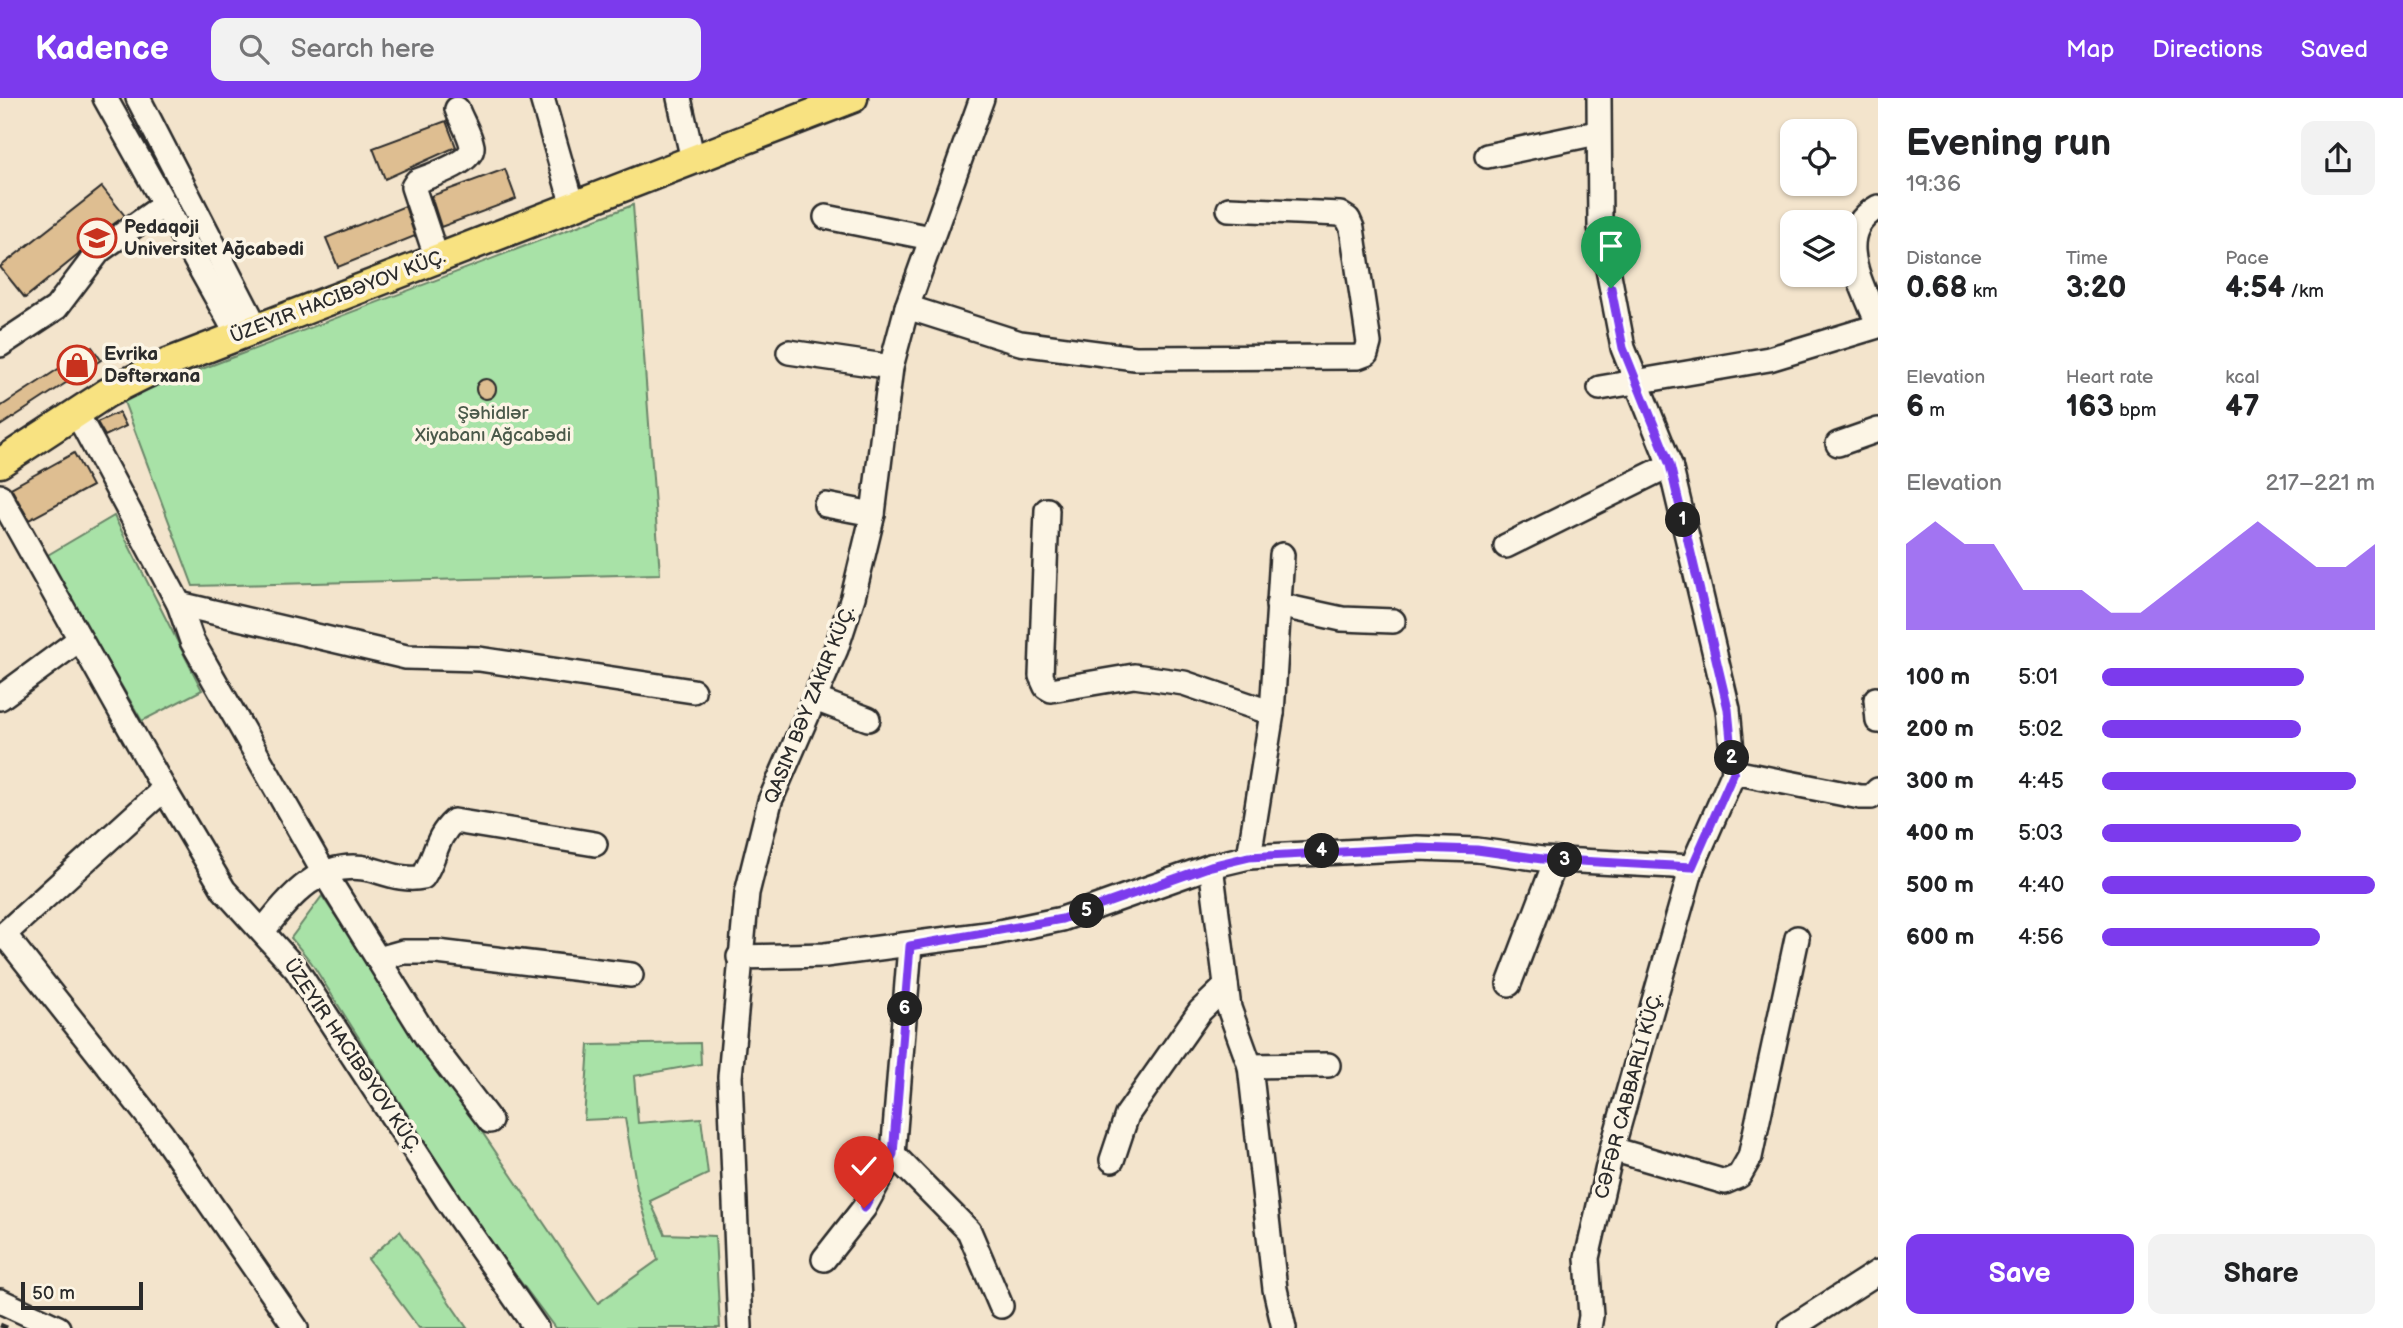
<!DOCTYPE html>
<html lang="en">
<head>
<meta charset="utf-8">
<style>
  :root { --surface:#fff; --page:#f2f2f2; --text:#202124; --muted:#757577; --accent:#7c3aed }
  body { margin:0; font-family:"Balsamiq Sans",sans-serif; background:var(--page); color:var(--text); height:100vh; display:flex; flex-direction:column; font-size:26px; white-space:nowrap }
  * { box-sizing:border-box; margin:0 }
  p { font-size:23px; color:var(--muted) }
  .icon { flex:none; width:38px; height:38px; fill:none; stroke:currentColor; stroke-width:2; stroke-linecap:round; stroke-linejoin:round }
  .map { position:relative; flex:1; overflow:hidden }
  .side { display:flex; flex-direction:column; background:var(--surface); width:525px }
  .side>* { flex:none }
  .controls { position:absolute; left:1780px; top:21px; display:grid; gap:14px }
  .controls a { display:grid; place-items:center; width:77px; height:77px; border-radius:14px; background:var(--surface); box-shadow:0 2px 5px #0004; font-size:35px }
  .scale { position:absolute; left:21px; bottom:18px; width:122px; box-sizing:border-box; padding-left:7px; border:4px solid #2b2b2b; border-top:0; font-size:19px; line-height:24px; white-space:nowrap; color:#2b2b2b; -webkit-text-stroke:5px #fcf5e5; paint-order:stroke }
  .pin { position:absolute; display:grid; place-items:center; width:60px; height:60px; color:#fff; margin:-72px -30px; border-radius:50% 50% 50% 0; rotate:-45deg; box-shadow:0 0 7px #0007 }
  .pin .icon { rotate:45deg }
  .km { position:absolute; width:35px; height:35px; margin:-18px; border-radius:50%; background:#222; color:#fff; font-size:19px; line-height:35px; text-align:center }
  .round { display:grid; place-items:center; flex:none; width:74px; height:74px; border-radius:14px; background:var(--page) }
  .headline { display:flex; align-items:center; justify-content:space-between; height:119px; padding:0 28px }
  h1 { font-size:38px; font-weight:600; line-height:52px }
  .stats { display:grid; grid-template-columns:repeat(3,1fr); gap:10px; height:119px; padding:7px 28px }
  .stats div { display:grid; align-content:center }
  .stats b { font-size:30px; font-weight:600 }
  .stats small { font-size:19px; font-weight:400 }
  .stats p { font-size:19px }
  .chart { height:196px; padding:14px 28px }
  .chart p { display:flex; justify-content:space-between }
  .chart svg { width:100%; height:126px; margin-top:7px; fill:var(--accent); opacity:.7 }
  .action { display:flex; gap:14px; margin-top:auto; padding:14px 28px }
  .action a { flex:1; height:80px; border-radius:14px; background:var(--accent); color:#fff; font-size:28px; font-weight:600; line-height:80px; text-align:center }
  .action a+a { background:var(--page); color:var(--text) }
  ul { padding:0 28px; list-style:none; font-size:23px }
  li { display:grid; grid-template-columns:112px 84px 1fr; align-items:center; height:52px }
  li i { height:18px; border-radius:9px; background:var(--accent) }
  header { display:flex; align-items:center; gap:42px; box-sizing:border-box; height:98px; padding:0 35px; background:var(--accent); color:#fff }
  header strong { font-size:33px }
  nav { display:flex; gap:38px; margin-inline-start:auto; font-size:24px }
  .search { width:490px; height:63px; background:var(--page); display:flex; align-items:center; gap:18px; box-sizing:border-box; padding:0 24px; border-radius:14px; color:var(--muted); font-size:26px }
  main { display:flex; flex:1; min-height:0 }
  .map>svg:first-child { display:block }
</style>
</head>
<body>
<header>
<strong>Kadence</strong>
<div class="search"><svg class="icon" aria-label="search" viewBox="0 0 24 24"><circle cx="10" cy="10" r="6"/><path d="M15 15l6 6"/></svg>Search here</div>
<nav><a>Map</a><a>Directions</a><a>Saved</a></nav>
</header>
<main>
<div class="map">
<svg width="1878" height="1230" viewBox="0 0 1878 1230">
  <rect width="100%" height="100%" fill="#f3e4cc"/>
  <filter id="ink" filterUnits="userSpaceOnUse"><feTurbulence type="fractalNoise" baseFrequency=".0143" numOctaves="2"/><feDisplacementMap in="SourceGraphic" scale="14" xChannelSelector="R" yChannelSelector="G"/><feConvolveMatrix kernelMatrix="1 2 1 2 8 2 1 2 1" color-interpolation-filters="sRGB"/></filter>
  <g filter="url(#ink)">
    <g fill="#a8e2a7" stroke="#6a8669" stroke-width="2">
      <path d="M633 107 660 476 193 488 123 301Z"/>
      <path d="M114 418 202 592 142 623 46 458Z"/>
      <path d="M322 798 598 1205 658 1162 637 1091 625 1020 584 1022 589 947 700 945 701 966 634 978 638 1025 701 1020 708 1076 650 1103 665 1136 715 1138 720 1230H555L470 1116 311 864 291 840Z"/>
      <path d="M400 1133 467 1230H419L368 1161Z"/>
    </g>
    <g fill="#debe91" stroke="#2b2b2b" stroke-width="2">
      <path d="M446 23 456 49 385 81 373 50Z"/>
      <path d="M505 71 516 101 441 129 431 98Z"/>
      <path d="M102 89 125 118 91 142 78 157 25 200 0 169Z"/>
      <path d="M405 108 415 138 338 169 326 140Z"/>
      <path d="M92 249 101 262 0 328V309Z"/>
      <circle cx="486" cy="291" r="10"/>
      <path d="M119 314 126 328 105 338 97 324Z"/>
      <path d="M74 355 92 388 29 422 11 390Z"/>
    </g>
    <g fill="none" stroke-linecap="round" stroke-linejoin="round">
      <defs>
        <g id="minor">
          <path d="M105 0 238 238"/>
          <path d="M138 0 257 231"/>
          <path d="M542 0 573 108"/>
          <path d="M679 0 693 62"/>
          <path d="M1487 58 1597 35"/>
          <path d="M1878 109C1830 136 1863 187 1878 226"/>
          <path d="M826 119 931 140"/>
          <path d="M437 161 413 89 417 83C430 78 474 64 472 48 470 36 461 22 457 11"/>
          <path d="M907 209 1020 245 1135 260 1358 259 1366 256 1369 245 1352 130 1348 121 1340 116 1229 111"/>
          <path d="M0 247 56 210 99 153 165 106"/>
          <path d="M789 254 891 269"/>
          <path d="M1600 290 1769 261 1878 228"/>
          <path d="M76 314 179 506 192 543 323 773 429 943 490 1023"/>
          <path d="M1838 346 1878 332"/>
          <path d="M0 398 164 691 224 792 296 871 449 1105 536 1230"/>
          <path d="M826 407 873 416"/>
          <path d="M1047 412 1041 578 1046 589 1051 592 1134 578 1184 585 1272 615"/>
          <path d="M1506 448 1670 367"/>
          <path d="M179 506 406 559 479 561 693 593"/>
          <path d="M1278 507 1342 521 1393 523"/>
          <path d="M0 600 80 541"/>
          <path d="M815 601 868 621"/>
          <path d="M1876 601 1878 623"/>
          <path d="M1734 674 1860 699H1871L1878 692"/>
          <path d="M1249 759 1272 615 1282 457"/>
          <path d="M1211 768 1229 910 1250 968 1275 1191 1284 1230"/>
          <path d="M263 833C290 798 321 760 370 771 388 776 404 783 423 779 437 757 435 740 454 723L595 746"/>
          <path d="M4 836 162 1036 296 1230"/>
          <path d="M0 840 164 691"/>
          <path d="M739 859 825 857 994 835 1062 821 1211 768 1249 759 1417 750 1477 752 1542 761 1692 769"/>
          <path d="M378 861 403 854H437L631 877"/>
          <path d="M1509 886 1556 762"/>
          <path d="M1250 968 1328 967"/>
          <path d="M1612 1051 1725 1084 1739 1078 1750 1059 1797 840"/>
          <path d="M893 1056 969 1133 1001 1208"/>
          <path d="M1112 1062 1127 1017 1200 913 1226 888"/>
          <path d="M824 1161 864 1110 893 1056 910 848"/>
          <path d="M0 1203 58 1230"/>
          <path d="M740 1230 730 979 747 795 770 703 836 551 853 499 873 416 891 269 907 209 982 0"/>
          <path d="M1589 1230 1591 1218 1587 1160 1612 1051 1692 769 1734 674 1728 611 1670 367 1623 250 1600 129 1599 0"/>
          <path d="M1791 1230 1878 1174"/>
        </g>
        <path id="major" d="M0 365 107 295 165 266 853 0"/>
      </defs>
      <use href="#minor" stroke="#2b2b2b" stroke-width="28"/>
      <use href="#major" stroke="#2b2b2b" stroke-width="33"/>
      <use href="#minor" stroke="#fcf5e5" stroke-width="23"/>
      <use href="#major" stroke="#f8e281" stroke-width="28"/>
      <path stroke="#2b2b2b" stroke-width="5" stroke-dasharray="10 5" stroke-linecap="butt" d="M0 1227 7 1230"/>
    </g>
  </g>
  <g fill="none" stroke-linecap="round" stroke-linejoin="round" filter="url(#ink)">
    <defs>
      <path id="route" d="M864 1110 893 1056 910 848 1062 821 1211 768 1249 759 1417 750 1477 752 1542 761 1692 769 1734 674 1728 611 1670 367 1623 250 1611 190"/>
    </defs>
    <use href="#route" stroke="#fff" stroke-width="14"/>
    <use href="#route" stroke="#7c3aed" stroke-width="9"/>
  </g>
  <defs>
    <symbol id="university-ring" viewBox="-11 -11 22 22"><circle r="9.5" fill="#fcf5e5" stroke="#c8321e" stroke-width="1.5"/><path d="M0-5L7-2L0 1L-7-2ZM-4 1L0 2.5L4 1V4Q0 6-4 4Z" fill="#c8321e"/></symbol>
    <symbol id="shop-ring" viewBox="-11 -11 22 22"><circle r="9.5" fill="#fcf5e5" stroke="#c8321e" stroke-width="1.5"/><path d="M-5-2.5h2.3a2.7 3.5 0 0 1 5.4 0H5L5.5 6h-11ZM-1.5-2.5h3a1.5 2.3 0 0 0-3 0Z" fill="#c8321e"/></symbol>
  </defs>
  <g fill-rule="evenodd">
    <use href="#university-ring" x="75" y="118" width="44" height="44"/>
    <use href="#shop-ring" x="55" y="245" width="44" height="44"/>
  </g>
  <g text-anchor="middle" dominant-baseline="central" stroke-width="7" stroke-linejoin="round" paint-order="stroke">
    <g font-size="19" font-weight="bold" fill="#2b2b2b" stroke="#fcf5e5" text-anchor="start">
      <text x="124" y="129">Pedaqoji<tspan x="124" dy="22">Universitet Ağcabədi</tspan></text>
      <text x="104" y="256">Evrika<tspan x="104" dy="22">Dəftərxana</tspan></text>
    </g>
    <g font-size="19" fill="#2b2b2b" stroke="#fcf5e5">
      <text transform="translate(338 199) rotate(-21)">ÜZEYIR HACIBƏYOV KÜÇ.</text>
      <text transform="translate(810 607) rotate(-68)">QASIM BƏY ZAKIR KÜÇ.</text>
      <text transform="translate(352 958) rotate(56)">ÜZEYIR HACIBƏYOV KÜÇ.</text>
      <text transform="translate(1629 998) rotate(-75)">CƏFƏR CABBARLI KÜÇ.</text>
    </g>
    <g font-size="19" fill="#4a594a" stroke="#fcf5e5">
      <text x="493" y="315">Şəhidlər<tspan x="493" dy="22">Xiyabanı Ağcabədi</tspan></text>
    </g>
  </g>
</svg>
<div class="controls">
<a><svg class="icon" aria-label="locate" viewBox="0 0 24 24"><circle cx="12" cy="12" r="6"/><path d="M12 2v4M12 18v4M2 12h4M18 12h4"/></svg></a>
<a><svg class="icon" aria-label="layers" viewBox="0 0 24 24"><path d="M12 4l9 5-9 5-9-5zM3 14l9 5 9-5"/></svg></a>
</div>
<div class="scale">50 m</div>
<div class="pin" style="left:1611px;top:190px;background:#1e9e55"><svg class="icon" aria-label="arrive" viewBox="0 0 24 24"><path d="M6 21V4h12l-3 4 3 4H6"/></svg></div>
<div class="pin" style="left:864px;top:1110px;background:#d93025"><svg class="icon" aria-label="check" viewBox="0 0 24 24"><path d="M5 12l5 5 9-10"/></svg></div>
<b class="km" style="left:1683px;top:422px">1</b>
<b class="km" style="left:1732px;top:660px">2</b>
<b class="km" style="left:1565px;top:762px">3</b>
<b class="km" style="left:1322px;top:753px">4</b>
<b class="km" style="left:1087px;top:813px">5</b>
<b class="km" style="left:905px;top:911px">6</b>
</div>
<section class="side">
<div class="headline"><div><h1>Evening run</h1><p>19:36</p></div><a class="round"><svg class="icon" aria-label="share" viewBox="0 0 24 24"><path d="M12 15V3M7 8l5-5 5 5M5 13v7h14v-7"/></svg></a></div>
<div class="stats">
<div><p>Distance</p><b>0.68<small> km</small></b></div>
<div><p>Time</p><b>3:20</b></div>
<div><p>Pace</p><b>4:54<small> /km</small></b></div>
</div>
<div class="stats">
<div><p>Elevation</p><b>6<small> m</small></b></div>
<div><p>Heart rate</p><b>163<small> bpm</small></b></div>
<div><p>kcal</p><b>47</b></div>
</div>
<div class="chart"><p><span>Elevation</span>217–221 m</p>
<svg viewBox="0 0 160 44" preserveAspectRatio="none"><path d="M0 44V14L10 6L20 14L30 14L40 30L50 30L60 30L70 38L80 38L90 30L100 22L110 14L120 6L130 14L140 22L150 22L160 14V44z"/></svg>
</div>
<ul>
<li><b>100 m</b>5:01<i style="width:74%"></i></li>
<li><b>200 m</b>5:02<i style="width:73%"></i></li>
<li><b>300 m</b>4:45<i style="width:93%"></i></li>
<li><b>400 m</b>5:03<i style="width:73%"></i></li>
<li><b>500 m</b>4:40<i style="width:100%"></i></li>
<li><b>600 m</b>4:56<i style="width:80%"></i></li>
</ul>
<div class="action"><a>Save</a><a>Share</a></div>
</section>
</main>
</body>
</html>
